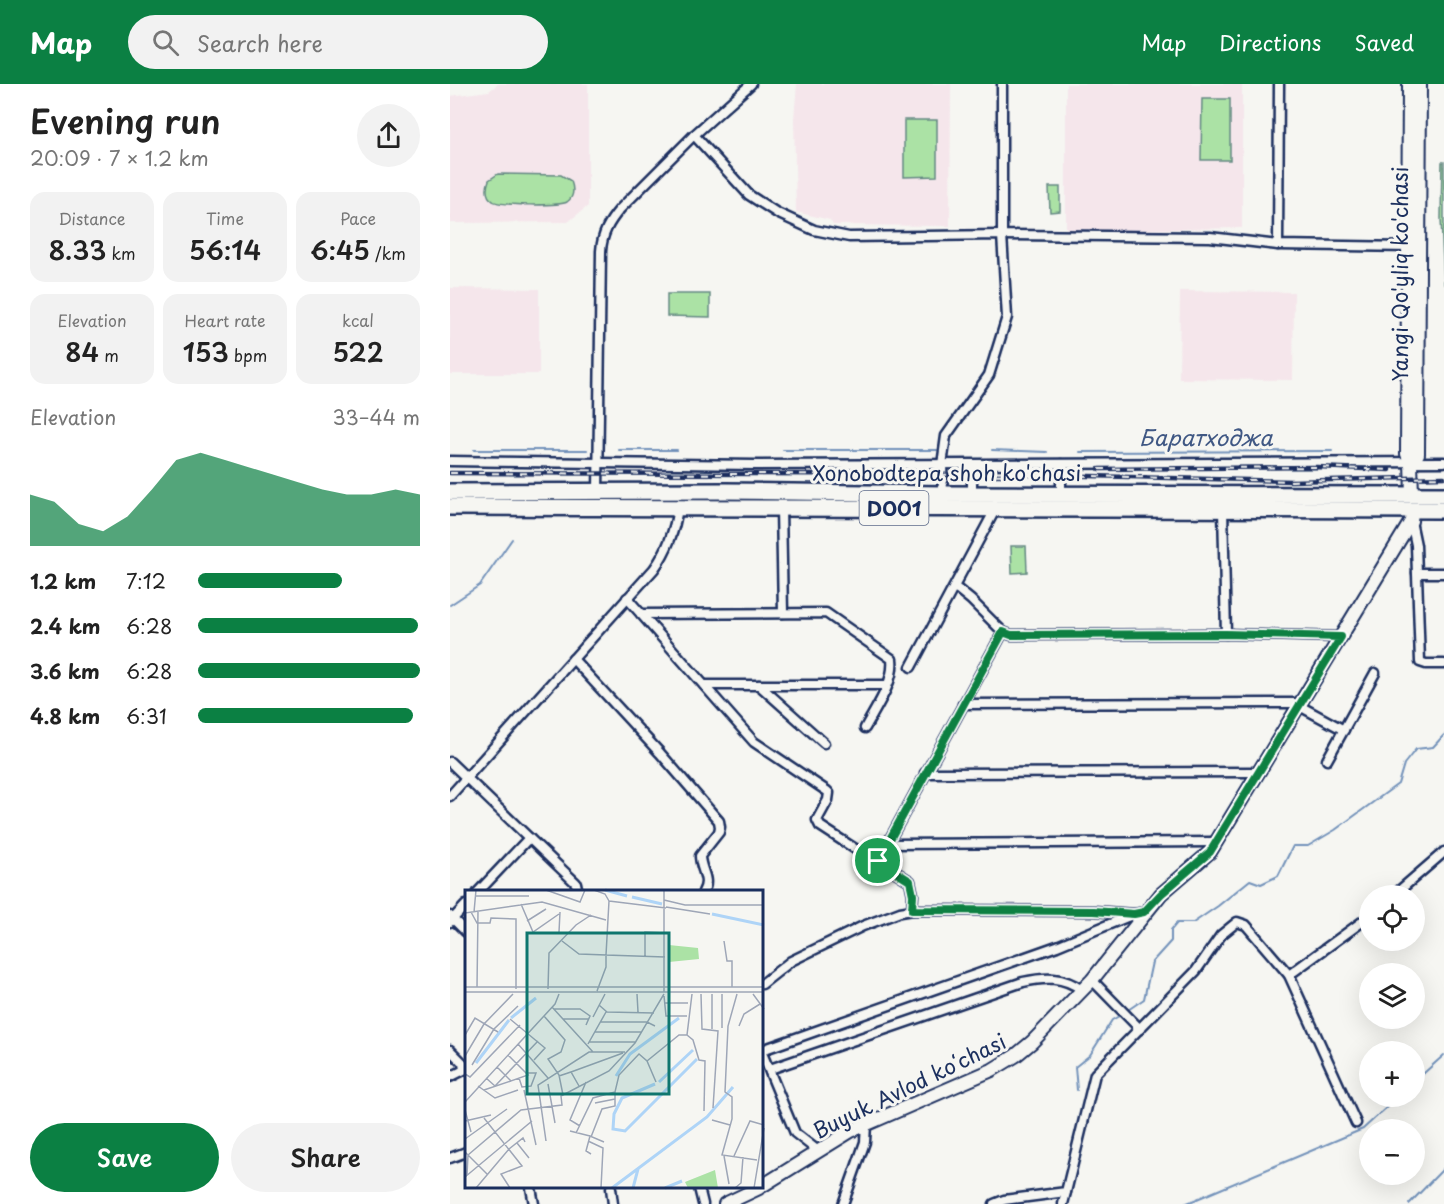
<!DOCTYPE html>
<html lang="en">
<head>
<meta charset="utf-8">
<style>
  :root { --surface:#fff; --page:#f2f2f2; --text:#222; --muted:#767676; --accent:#0b8043 }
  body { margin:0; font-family:"Playpen Sans",sans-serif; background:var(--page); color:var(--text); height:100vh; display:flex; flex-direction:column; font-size:22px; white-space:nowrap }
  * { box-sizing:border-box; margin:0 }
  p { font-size:20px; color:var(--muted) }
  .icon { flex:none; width:33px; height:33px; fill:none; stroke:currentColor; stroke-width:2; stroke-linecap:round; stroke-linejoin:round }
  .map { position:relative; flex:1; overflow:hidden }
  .details { display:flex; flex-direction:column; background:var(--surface); width:450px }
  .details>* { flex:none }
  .buttons { position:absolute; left:909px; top:801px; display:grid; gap:12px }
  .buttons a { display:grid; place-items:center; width:66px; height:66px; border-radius:50%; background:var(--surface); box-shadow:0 6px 24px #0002; font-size:30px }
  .pin { position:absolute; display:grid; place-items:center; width:51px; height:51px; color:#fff; margin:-26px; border:3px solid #fff; border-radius:50%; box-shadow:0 2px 6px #0007 }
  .round { display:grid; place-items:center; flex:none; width:63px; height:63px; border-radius:32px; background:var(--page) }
  .head { display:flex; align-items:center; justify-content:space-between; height:102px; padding:0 30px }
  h1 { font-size:33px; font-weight:600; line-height:45px }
  .metrics { display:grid; grid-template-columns:repeat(3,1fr); gap:9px; height:102px; padding:6px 30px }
  .metrics div { display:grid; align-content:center; border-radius:15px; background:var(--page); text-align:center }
  .metrics b { font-size:26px; font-weight:600 }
  .metrics small { font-size:16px; font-weight:400 }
  .metrics p { font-size:16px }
  .chart { height:168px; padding:12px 30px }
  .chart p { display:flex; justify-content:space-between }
  .chart svg { width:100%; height:108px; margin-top:6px; fill:var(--accent); opacity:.7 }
  .button { display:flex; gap:12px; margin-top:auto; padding:12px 30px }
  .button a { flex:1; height:69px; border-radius:36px; background:var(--accent); color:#fff; font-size:24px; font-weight:600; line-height:69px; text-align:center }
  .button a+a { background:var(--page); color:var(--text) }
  ul { padding:0 30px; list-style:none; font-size:20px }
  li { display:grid; grid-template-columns:96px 72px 1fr; align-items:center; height:45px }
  li i { height:15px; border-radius:8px; background:var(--accent) }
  header { display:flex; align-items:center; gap:36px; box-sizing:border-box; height:84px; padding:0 30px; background:var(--accent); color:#fff }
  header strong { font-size:28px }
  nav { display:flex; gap:33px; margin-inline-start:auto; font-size:21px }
  .search { width:420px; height:54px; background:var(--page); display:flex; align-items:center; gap:15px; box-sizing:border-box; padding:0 21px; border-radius:33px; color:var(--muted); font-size:22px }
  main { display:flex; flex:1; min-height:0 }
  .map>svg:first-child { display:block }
</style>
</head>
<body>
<header>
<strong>Map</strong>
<div class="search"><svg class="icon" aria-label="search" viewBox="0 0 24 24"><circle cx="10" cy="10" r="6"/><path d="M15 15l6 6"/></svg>Search here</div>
<nav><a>Map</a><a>Directions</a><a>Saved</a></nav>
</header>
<main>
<section class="details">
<div class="head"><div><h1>Evening run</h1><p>20:09 · 7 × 1.2 km</p></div><a class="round"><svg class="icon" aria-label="share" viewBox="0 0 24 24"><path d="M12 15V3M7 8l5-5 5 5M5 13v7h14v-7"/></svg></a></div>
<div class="metrics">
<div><p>Distance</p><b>8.33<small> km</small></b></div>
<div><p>Time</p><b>56:14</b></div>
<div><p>Pace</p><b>6:45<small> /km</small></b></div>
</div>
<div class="metrics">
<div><p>Elevation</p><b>84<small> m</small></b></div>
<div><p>Heart rate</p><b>153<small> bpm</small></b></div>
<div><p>kcal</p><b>522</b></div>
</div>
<div class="chart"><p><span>Elevation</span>33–44 m</p>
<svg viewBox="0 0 160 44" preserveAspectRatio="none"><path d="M0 44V23L10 26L20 35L30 38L40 32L50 21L60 9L70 6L80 9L90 12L100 15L110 18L120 21L130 23L140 23L150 21L160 23V44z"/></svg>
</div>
<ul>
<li><b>1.2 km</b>7:12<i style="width:65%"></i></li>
<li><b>2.4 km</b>6:28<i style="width:99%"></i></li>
<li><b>3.6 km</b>6:28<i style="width:100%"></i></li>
<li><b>4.8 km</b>6:31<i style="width:97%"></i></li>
</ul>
<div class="button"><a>Save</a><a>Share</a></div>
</section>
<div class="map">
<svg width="994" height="1120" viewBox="0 0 994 1120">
  <rect width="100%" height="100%" fill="#f6f6f2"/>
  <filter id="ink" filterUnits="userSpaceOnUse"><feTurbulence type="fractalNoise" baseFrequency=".0167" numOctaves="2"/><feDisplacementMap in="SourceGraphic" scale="12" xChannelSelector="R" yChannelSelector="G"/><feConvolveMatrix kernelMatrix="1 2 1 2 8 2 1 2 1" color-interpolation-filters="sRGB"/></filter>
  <g filter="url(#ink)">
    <g fill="#f5e6eb">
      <path d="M48 0H138V122L118 138 0 139V12L39 7Z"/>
      <path d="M347 0H501L500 142 383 141 380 136 346 128 344 34Z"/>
      <path d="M616 0H792V144L616 147Z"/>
      <path d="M0 204 89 205V290H0Z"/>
      <path d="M730 207 844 208 843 296 729 295Z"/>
    </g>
    <g fill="#abe2a5" stroke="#638882" stroke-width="1.5">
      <path d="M752 15H780V76H751Z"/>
      <path d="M454 36H487V92L454 93Z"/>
      <path d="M992 78H994V201L991 134Z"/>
      <path d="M48 90 111 91 121 97C124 105 124 113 117 118 110 122 50 122 43 117 35 112 36 104 39 96Z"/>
      <path d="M599 103H610V127L600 128Z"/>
      <path d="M217 210H260V233L217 232Z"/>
      <path d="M561 462H576L577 488 562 489Z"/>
    </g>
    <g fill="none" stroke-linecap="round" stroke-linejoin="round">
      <g stroke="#7392ba" stroke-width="2">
        <path d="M24 366H137"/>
        <path d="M169 366H227"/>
        <path d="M333 366H487"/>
        <path d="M542 366 597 368"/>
        <path d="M630 368 882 367"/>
        <path d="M0 521 30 501 62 455"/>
        <path d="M675 928 694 915 702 878 721 857V846L727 839H743L768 822 800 796 811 800 828 792 843 762H858L885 746 948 700 954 680 966 665 983 663 994 651"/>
        <path d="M964 998 994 971"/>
        <path d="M627 1006 625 983 640 971 662 936 671 931"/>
        <path d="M735 1120 913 1045 949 1012"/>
        <path d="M959 1120 994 1084"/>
      </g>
      <defs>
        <g id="street">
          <path d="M552 0V151L760 153 828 161 961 163"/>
          <path d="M244 51 299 111 327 129 364 146 399 153 552 151 557 233 539 291 496 352 492 381 493 410"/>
          <path d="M828 161 829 0"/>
          <path d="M0 377 306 381 994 378"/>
          <path d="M611 380V411"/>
          <path d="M148 409 151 167C152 150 159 138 170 125L244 51 301 0"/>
          <path d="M522 409V381"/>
          <path d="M331 424 333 529"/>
          <path d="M773 425 776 550"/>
          <path d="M961 437 966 461 970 578 976 580H994"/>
          <path d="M967 489H994"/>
          <path d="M505 503 521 516 553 548 561 551 776 550 891 553"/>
          <path d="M177 514 304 658 377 707 379 709 378 716 367 736 370 742 413 770 428 777 460 797 463 811 462 826"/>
          <path d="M191 530 376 529 442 575C445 598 425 625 415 644"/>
          <path d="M123 575 210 669 269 737 270 743 269 748 250 772C250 786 261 795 253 808"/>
          <path d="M461 583 546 424"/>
          <path d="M254 601H437"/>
          <path d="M309 601 374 659"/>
          <path d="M513 620 844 619 894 646"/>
          <path d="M877 676 925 589"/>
          <path d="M0 678 126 799 127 804 124 808"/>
          <path d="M475 689 808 688"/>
          <path d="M0 712 204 485C217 467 225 446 228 423"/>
          <path d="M437 760 766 758"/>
          <path d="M428 777 553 548"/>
          <path d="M28 808 79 754"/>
          <path d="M943 812 994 768"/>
          <path d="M0 832 16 848"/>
          <path d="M0 838 16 821"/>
          <path d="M839 891 920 832"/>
          <path d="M642 896 690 945"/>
          <path d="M312 900 341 877 413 842 450 828 462 826 644 827 684 830"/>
          <path d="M0 966 13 979 14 986 0 993"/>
          <path d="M312 966 607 862 684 830 694 828"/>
          <path d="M312 969 345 1049 368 1067"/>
          <path d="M320 985 573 898C595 893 613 892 632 906"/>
          <path d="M0 1074 16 1068"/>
          <path d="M81 1104 84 1120"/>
          <path d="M161 1104 163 1120"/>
          <path d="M249 1104 253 1120"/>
          <path d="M393 1120 415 1058 416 1040"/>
          <path d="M544 1120 554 1116 616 1108 645 990 746 887 771 851 787 838 796 841 839 891 906 1039"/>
          <path d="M613 1120 616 1108"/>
        </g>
        <g id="secondary">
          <path d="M959 0 957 370 961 377 962 412"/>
          <path d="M961 377 968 370 970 0"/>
          <path d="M312 1102 401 1047 542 986 565 972 582 958 642 896 711 810 760 768 961 437 962 426"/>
          <path d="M275 1120 309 1104"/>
        </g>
        <g id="highway">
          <path d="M0 408 276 407 493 410 994 411"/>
          <path d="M0 423 994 426"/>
        </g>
      </defs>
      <use href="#street" stroke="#1b2f5e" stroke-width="13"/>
      <use href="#secondary" stroke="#1b2f5e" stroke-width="16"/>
      <use href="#highway" stroke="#1b2f5e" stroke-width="20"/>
      <use href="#street" stroke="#f6f6f2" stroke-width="8"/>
      <use href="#secondary" stroke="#f6f6f2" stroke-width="12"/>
      <use href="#highway" stroke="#f6f6f2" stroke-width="15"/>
      <defs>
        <g id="rail">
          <path d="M649 385 867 383 940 386"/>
          <path d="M0 389 599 391 842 397 994 393"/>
        </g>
      </defs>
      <use href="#rail" stroke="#1b2f5e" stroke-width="4.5"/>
      <use href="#rail" stroke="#f6f6f2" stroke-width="2" stroke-dasharray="7" stroke-linecap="butt"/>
    </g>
  </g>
  <g fill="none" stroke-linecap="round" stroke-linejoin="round" filter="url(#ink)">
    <defs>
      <path id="route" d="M553 548 561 551 776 550 891 553 760 768 711 810 694 828 684 830 644 827 462 826 463 811 460 797 428 777Z"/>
    </defs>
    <use href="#route" stroke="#fff" stroke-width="12"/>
    <use href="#route" stroke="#0b8043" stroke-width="8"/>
  </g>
  <g text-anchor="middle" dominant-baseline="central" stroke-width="6" stroke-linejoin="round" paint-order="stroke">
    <rect fill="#f6f6f2" stroke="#5d6b8a" stroke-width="1.5" x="409.5" y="407" width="69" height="34" rx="4.5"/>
    <g font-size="20" font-weight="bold" fill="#1b2f5e">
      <text x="444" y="424">D001</text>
    </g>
    <g font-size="21" fill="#1b2f5e" stroke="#f6f6f2">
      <text transform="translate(949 190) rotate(-90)">Yangi Qo'yliq ko'chasi</text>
      <text x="497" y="388">Xonobodtepa shoh ko'chasi</text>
      <text transform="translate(459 1001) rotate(-26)">Buyuk Avlod koʻchasi</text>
    </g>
    <g font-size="22" font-style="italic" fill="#405884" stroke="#f6f6f2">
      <text x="756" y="352">Баратходжа</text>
    </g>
  </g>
  <g transform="translate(15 806)">
    <rect width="298" height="298" fill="#f6f6f2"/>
    <path d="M204 55 233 58 234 69 204 72ZM250 280 253 298H223L220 292Z" fill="#abe2a5"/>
    <path fill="none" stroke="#aed4f7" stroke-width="3" d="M140 0 162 6M167 7 197 14M247 24 299 35M46 128 71 108M11 173 44 130M151 186 165 164 214 128M194 192 228 160M190 194 157 208 149 224 148 239 160 241 232 169M147 298 242 227 268 197M168 298 173 279M200 298 217 291"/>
    <path fill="none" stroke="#9ea6b7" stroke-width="1.5" d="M81 0 115 12 120 0M129 0 140 4 144 11M199 0V102M10 6H64M199 10 220 15H299M144 11 141 65 200 67M144 11 201 18M56 14 68 42 94 24M201 17 245 24M6 22 12 33H25L26 28 51 29V99M9 22 11 0M0 23 77 12 141 30M62 31 81 19M94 42 95 22M97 51 114 64 141 65V77L132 101M259 51 262 71H267V97M180 66V42L200 43M0 97H299M12 97 13 21M83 99 84 63 111 35 126 25M0 102H299M172 104 173 122M227 104 222 145 228 150 234 170 240 171 239 221M236 104 237 139 253 141 248 218M257 104V138M272 104 263 136 260 202 267 207V229L257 265 292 270M288 104 299 119M199 106 201 126H222M200 113H223M134 115 142 122 189 123M87 117 128 162M89 119H115L125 126 121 135M79 126 100 150 96 162 83 169 94 185 98 205M128 127 140 104M45 129 80 158 69 170M98 129H124M135 132H182L190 136M274 136 279 124 295 114M247 139V104M130 142H177M0 145 10 128 33 142M124 152H171M53 154 83 188M123 154 141 122M0 166 19 134 48 104M182 171 214 145H222M7 175 29 139 53 116M32 177 46 191 63 185 43 165M106 182 158 163M0 184 5 187 55 135M94 186 106 182 114 196M21 188 30 196 73 151M54 188 57 197 66 196 71 183H63M83 194 90 233M13 196 30 208 53 200M19 200 46 191M59 200 71 255M0 212 90 114 94 104M130 213 150 209M0 220 6 242M19 228 57 276 36 284 45 298M247 230 265 235M0 231 26 225M115 236 105 230 121 192M105 241 125 246M111 243 128 208 150 202 154 185 174 164 182 171 191 192M126 247 137 219 150 216V202M0 249 42 219M81 251 73 195 124 162H160M123 251 138 258 136 298M52 253 64 268M0 262 22 284M126 264 121 261 125 246 139 252M3 265 56 220 97 215 96 206 144 181 170 153 199 104M259 266 264 294M269 266 285 231 299 235M2 285 3 265M0 287 67 231M11 298 44 259 58 248 60 252M270 298 276 293 278 267M289 298 299 238"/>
    <path fill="#0f766e" fill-opacity="0.15" stroke="#0f766e" stroke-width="3" d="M62 43H204V204H62Z"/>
    <rect width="298" height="298" fill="none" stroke="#1b2f5e" stroke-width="3"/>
  </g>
</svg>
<div class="buttons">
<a><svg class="icon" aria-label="locate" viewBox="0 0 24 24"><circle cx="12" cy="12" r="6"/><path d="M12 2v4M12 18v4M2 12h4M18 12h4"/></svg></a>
<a><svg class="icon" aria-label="layers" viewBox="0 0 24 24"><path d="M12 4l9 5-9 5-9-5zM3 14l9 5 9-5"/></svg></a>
<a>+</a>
<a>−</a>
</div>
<div class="pin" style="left:428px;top:777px;background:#1e9e55"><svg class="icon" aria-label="arrive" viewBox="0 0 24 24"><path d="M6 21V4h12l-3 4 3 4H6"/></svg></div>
</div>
</main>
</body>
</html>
